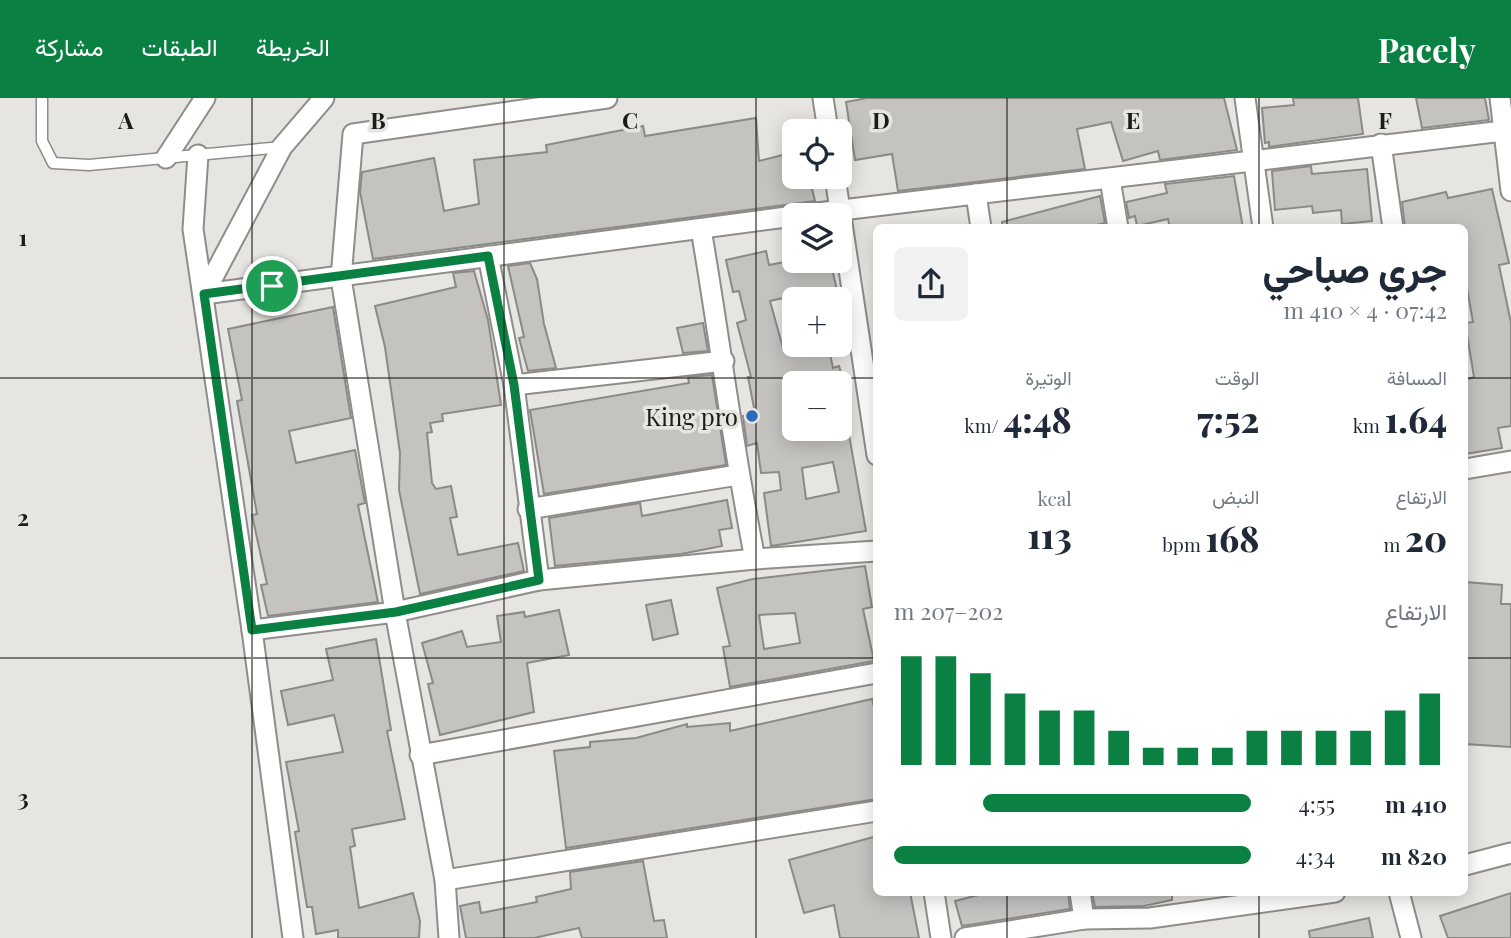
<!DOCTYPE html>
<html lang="ar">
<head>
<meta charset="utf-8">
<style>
  :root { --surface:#fff; --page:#f2f2f3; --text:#1f2937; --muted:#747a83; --accent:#0b8043 }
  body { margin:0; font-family:"Playfair Display",Vazirmatn,serif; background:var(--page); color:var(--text); direction:rtl; height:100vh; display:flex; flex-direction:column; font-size:26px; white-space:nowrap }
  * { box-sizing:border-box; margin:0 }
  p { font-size:23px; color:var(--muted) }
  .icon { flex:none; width:38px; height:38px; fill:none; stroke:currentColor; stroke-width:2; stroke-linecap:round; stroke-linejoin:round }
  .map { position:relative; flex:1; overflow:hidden; direction:ltr }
  .sheet { position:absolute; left:873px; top:126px; width:595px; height:672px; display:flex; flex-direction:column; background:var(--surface); border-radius:10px; box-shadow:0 4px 18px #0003; direction:rtl }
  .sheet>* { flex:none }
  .tools { position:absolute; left:782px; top:21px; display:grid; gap:14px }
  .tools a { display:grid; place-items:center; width:70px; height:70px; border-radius:10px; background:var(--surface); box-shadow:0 4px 18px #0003; font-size:35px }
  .pin { position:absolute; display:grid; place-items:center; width:60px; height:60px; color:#fff; margin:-30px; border:4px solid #fff; border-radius:50%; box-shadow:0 2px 7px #0007 }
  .round { display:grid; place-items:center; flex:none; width:74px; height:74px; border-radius:10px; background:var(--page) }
  .headline { display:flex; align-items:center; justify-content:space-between; height:119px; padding:0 21px }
  h1 { font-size:38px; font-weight:800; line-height:52px }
  .metrics { display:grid; grid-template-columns:repeat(3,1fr); gap:10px; height:119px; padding:7px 21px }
  .metrics div { display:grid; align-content:center }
  .metrics b { font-size:35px; font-weight:800 }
  .metrics small { font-size:19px; font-weight:400 }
  .metrics p { font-size:19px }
  .chart { height:196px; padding:14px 21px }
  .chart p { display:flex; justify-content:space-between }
  .chart svg { width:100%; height:126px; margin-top:7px; stroke:var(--accent); stroke-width:6 }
  ul { padding:0 21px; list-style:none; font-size:23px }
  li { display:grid; grid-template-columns:112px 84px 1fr; align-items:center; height:52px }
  li i { height:18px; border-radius:9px; background:var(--accent) }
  header { display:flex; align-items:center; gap:42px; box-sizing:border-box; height:98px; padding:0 35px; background:var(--accent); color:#fff }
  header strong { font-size:33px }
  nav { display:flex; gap:38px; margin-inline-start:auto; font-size:24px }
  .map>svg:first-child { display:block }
</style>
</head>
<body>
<header>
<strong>Pacely</strong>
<nav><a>الخريطة</a><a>الطبقات</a><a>مشاركة</a></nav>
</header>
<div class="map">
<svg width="1511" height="840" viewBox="0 0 1511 840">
  <rect width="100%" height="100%" fill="#e6e5e1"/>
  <g fill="#c4c3c0" stroke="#8b8a87" stroke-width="2" fill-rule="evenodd">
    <path d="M867 0H1224L1237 52 1160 62 1158 53 1123 63 1111 24 1077 31 1085 71 898 93 892 56 855 62 846 4Z"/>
    <path d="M1293 0H1358L1363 36 1269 49V44L1265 45 1262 10 1294 7Z"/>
    <path d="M1416 0H1485L1489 22 1422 30Z"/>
    <path d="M756 20 759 63 794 54V79H809L815 103 373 161 360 94 362 74 434 60 444 113 479 106 474 62 547 54 546 47 643 28 645 38Z"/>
    <path d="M1311 68 1312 76 1367 71 1372 123 1342 126 1341 112 1313 115 1312 108 1275 112 1272 73Z"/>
    <path d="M1234 78 1243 130H1170L1168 121 1137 128 1135 118 1129 120 1126 104 1167 95 1165 86Z"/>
    <path d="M1492 91 1509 165 1499 167 1511 225V328L1498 330 1502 350 1465 356V282L1474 279 1465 225 1473 224 1465 179V130H1405L1402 104 1446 94 1448 100Z"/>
    <path d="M1100 98 1105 125 1085 130H1002V124Z"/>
    <path d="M766 153 769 167 790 163H828L832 171 837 192 814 197 813 193 770 203 783 250 828 247 833 270 839 268 844 285H794V331H848L866 433 771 448 764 395 781 392 779 374 761 375 757 345 747 348 743 318 755 315 748 279H751L737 225 746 222 739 193 733 194 726 162ZM833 364 839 394 806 401 802 370Z"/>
    <path d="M530 165 537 181 544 226 556 270 528 273 519 240 524 239 508 168Z"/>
    <path d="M474 173 488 222 501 307 442 316 443 323 430 325 432 334 427 335 432 385 436 391 451 388 457 419 450 420 458 457 518 445 524 473 420 496 399 392 400 355 385 249 375 208 456 189 453 175Z"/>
    <path d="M333 209 351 320 289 333 296 365 355 352 365 405 358 407 378 504 268 518 261 487 267 486 252 417 257 416 237 303 242 302 228 231Z"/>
    <path d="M703 225 708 253 683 255 677 230Z"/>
    <path d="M712 277 726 367 544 396 530 312 689 285 688 279Z"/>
    <path d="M727 402 732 430 719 432 722 448 681 456 555 468 549 420 640 405 642 418Z"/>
    <path d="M865 468 872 509 863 511 874 563 730 589 723 549 730 548 717 490 753 481ZM795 515 800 545 764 551 759 517Z"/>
    <path d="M1465 484 1502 487 1501 506H1511V649L1465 646Z"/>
    <path d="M671 502 678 536 653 542 646 507Z"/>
    <path d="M559 512 569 557 527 565 534 614 440 637 428 586 433 585 422 545 462 533 467 549 501 544 497 518 524 514 525 519Z"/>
    <path d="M376 541 391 632 387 633 405 721 352 731 355 748 350 749 359 810 413 795 420 823 419 840H338V832L316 836 312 809H307L295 734 299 733 286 664 343 654 334 617 288 627 281 593 333 582 326 551Z"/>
    <path d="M872 601 877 621V701L566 750 554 653 590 649V644L636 640 687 626V629L730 625V633Z"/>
    <path d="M877 738V794H910L919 840H840L834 807 804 815 789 762Z"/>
    <path d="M643 763 654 823 664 822 667 840H582L579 830 534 840H466L460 808 479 804 481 815 537 804 536 799 571 791 570 774Z"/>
    <path d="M990 794H1068L1070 811 962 828 955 803Z"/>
    <path d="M1092 794H1172V802L1144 808 1095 809Z"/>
    <path d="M1511 795V840H1448L1440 818Z"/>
    <path d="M1369 820 1373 840H1310L1309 833Z"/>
  </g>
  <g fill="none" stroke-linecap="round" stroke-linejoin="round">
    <defs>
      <path id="lane" d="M42 0V43L53 65 89 67 282 49"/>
      <g id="street">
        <path d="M823 0 828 33"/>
        <path d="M1245 0 1263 130"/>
        <path d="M1500 0 1511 93"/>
        <path d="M1381 46 1393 130"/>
        <path d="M198 57 193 131 252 532 293 840"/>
        <path d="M166 60 205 0"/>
        <path d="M835 79 877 357"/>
        <path d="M1110 81 1118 130"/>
        <path d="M976 96 981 130"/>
        <path d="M800 117 1503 33"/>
        <path d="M701 131C720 241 733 352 755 461"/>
        <path d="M488 158 514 287 539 482"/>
        <path d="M204 196 794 118"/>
        <path d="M204 196 282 49 324 0"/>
        <path d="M514 287 724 263"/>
        <path d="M1465 371 1511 363"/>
        <path d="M528 411 738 377"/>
        <path d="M252 532 395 514 539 482 755 461 877 453"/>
        <path d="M420 657 877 575"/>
        <path d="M1465 767 1511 755"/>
        <path d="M445 782 877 713"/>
        <path d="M934 794 941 840"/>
        <path d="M1080 794 1084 821"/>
        <path d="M1399 794 1411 840"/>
        <path d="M449 840 445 782 395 514 341 180 353 36 607 0"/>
        <path d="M965 840 1084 821 1150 820 1335 794"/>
      </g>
    </defs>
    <use href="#lane" stroke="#8e8d8a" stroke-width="13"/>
    <use href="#street" stroke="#8e8d8a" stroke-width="23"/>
    <use href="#lane" stroke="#fff" stroke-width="10"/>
    <use href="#street" stroke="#fff" stroke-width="19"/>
  </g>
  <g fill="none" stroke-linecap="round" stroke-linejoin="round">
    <defs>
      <path id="route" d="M488 158 514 287 539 482 396 514 252 532 204 196Z"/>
    </defs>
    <use href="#route" stroke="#fff" stroke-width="14"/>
    <use href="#route" stroke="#0b8043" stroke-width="9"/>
  </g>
  <path fill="none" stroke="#1b1b1a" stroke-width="2" stroke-opacity="0.55" d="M252 0V840M504 0V840M756 0V840M1007 0V130M1259 0V130M0 280H877M1465 280H1511M0 560H877M1465 560H1511M1007 794V840M1259 794V840"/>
  <circle fill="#276bbc" stroke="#e6e5e1" stroke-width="2.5" cx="752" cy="318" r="7"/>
  <g text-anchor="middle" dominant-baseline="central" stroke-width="7" stroke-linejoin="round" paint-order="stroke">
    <g font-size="24" fill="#1b1b1a" stroke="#e6e5e1" text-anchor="end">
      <text x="738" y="318">King pro</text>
    </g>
  </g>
  <g font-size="23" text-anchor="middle" font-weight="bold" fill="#1b1b1a" stroke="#e6e5e1" stroke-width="7" stroke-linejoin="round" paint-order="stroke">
    <text x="126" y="31">A</text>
    <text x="378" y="31">B</text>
    <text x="630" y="31">C</text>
    <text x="881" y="31">D</text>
    <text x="1133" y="31">E</text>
    <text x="1385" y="31">F</text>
    <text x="23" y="148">1</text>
    <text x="23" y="428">2</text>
    <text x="23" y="708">3</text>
  </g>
</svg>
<div class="tools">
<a><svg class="icon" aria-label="locate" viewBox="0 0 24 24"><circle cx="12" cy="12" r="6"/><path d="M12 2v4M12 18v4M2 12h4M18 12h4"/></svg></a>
<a><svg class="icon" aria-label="layers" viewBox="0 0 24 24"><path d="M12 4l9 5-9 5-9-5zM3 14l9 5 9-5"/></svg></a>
<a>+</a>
<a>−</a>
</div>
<div class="pin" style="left:272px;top:188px;background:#1e9e55"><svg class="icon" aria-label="arrive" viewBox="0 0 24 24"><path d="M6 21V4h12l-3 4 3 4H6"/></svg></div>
<section class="sheet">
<div class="headline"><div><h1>جري صباحي</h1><p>07:42 · 4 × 410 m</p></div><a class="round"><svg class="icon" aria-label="share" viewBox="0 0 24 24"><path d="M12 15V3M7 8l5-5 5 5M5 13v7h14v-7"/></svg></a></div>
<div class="metrics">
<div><p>المسافة</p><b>1.64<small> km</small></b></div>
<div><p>الوقت</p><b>7:52</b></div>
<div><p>الوتيرة</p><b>4:48<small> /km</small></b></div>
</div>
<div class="metrics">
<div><p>الارتفاع</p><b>20<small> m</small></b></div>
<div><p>النبض</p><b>168<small> bpm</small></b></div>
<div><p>kcal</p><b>113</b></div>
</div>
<div class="chart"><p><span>الارتفاع</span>202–207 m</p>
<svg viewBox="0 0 160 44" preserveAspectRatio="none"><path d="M5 44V6M15 44V6M25 44V12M35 44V19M45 44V25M55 44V25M65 44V32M75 44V38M85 44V38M95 44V38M105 44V32M115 44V32M125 44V32M135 44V32M145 44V25M155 44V19"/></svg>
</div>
<ul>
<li><b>410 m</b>4:55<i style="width:75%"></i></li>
<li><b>820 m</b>4:34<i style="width:100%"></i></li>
</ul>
</section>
</div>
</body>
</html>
